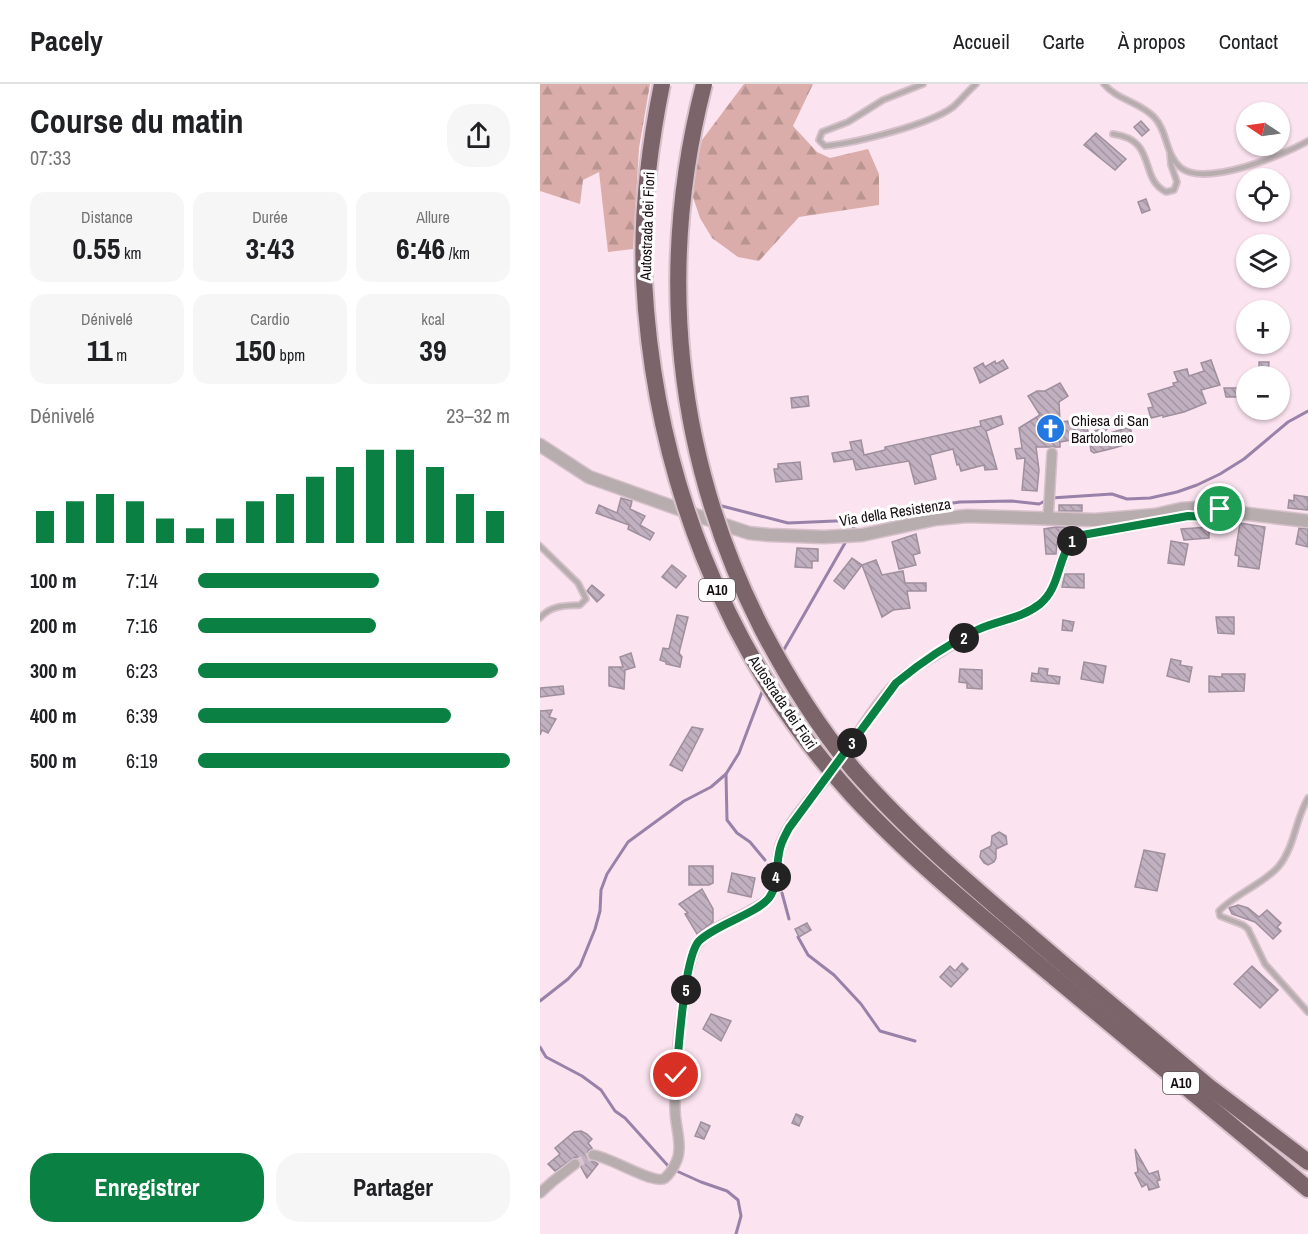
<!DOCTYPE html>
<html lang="fr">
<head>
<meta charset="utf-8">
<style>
  :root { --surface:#fff; --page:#f6f6f6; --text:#202124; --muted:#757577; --line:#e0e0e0; --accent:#0b8043 }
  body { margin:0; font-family:"Archivo Narrow",sans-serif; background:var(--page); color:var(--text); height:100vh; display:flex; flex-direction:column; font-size:22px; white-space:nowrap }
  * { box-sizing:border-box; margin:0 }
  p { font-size:20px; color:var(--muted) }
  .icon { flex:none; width:33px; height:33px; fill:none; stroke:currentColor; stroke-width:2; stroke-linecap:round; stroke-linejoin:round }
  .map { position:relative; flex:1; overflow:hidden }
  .panel { display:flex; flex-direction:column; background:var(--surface); width:540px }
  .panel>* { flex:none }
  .needle { width:39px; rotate:283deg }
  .fabs { position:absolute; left:696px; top:18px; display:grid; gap:12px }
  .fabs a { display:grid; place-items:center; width:54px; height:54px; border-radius:50%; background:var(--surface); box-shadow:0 2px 4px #0004; font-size:30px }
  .pin { position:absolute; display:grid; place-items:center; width:51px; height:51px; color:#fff; margin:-26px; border:3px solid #fff; border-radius:50%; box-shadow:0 2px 6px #0007 }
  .km { position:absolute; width:30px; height:30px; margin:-15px; border-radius:50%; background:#222; color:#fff; font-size:16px; line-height:30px; text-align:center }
  .round { display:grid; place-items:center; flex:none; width:63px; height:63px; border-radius:24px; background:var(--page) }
  .overview { display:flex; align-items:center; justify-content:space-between; height:102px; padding:0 30px }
  h1 { font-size:33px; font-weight:700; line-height:45px }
  .metrics { display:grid; grid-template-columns:repeat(3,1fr); gap:9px; height:102px; padding:6px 30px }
  .metrics div { display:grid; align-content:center; border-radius:15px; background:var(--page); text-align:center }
  .metrics b { font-size:30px; font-weight:700 }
  .metrics small { font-size:16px; font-weight:400 }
  .metrics p { font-size:16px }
  .chart { height:168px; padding:12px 30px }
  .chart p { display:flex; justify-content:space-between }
  .chart svg { width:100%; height:108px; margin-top:6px; stroke:var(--accent); stroke-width:6 }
  .action { display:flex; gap:12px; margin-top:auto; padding:12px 30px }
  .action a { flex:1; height:69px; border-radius:24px; background:var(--accent); color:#fff; font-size:24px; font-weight:700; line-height:69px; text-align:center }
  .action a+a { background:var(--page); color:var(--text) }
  ul { padding:0 30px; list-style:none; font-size:20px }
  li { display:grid; grid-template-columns:96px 72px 1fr; align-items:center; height:45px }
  li i { height:15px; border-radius:8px; background:var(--accent) }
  header { display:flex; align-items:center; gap:36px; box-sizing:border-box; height:84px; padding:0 30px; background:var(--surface); border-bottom:2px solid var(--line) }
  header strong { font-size:28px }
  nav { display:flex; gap:33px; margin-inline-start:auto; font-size:21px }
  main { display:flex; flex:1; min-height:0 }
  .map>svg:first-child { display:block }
</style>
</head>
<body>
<header>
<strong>Pacely</strong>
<nav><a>Accueil</a><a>Carte</a><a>À propos</a><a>Contact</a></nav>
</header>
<main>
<section class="panel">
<div class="overview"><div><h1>Course du matin</h1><p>07:33</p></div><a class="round"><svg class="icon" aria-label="share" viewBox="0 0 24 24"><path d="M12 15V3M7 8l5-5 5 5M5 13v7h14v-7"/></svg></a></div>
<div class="metrics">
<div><p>Distance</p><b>0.55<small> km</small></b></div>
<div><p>Durée</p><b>3:43</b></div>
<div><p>Allure</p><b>6:46<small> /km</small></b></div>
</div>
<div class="metrics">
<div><p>Dénivelé</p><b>11<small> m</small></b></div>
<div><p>Cardio</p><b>150<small> bpm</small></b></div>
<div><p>kcal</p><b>39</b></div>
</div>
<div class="chart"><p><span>Dénivelé</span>23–32 m</p>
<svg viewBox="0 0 160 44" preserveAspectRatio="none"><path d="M5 44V31M15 44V27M25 44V24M35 44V27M45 44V34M55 44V38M65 44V34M75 44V27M85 44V24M95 44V17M105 44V13M115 44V6M125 44V6M135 44V13M145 44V24M155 44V31"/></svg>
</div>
<ul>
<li><b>100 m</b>7:14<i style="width:58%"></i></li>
<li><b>200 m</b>7:16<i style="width:57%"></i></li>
<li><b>300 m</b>6:23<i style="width:96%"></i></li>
<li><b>400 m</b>6:39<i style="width:81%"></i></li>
<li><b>500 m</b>6:19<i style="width:100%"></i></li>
</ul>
<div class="action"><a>Enregistrer</a><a>Partager</a></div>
</section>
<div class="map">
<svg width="768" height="1150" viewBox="0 0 768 1150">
  <defs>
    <pattern id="forest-firs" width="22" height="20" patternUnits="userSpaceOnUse" patternTransform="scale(1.5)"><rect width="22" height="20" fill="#daadaa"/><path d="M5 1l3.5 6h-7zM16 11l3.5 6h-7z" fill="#ba9491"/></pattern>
    <pattern id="building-back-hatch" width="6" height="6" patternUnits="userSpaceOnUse" patternTransform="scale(1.5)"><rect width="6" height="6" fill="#c1b0bf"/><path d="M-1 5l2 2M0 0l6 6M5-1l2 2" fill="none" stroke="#a596a3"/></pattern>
  </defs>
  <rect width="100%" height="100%" fill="#fbe3ef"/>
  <g fill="url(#forest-firs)">
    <path d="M0 0H110L99 64 93 165 68 168 59 88 43 96 40 120 0 107Z"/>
    <path d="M204 0H273L253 42 277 68 290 74 328 65 339 90V121L259 133 219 177 198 173 172 154 160 134 153 113 155 88 162 56Z"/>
  </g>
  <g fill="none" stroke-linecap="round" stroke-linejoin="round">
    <g stroke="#9982a9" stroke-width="3">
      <path d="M178 421 248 439 319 436 373 425"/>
      <path d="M377 424 420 418 472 417 499 420 511 414 572 410 587 415 610 414 637 408 657 401 680 390 704 375 748 338 768 327"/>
      <path d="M310 448 319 436"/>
      <path d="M242 569 305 459"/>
      <path d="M186 690 187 736 197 749 210 758 225 776"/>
      <path d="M228 781 234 791"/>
      <path d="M242 809 249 835"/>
      <path d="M258 853 268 871 294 891 321 920 340 947 375 957"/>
      <path d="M0 917 28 895 40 882 55 845 60 827 61 806 67 790 88 758 144 717 171 703 186 690 199 669 222 608"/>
      <path d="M0 963 6 973 42 992 61 1006 75 1027 85 1034 130 1084 161 1098 187 1107 198 1116 201 1132 196 1150"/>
    </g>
  </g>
  <g fill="url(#building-back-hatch)" stroke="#9f8f9e" stroke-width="1.5">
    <path d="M601 37 609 46 602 52 594 43Z"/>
    <path d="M556 49 586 75 575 86 544 61Z"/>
    <path d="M606 115 610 126 602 129 598 118Z"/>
    <path d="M463 276 468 284 440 299 434 284 443 279 445 283 455 277 456 280Z"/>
    <path d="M671 276 680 301 661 306 666 319 644 328 623 333V331L611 334 608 324 613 323 608 310 634 302 633 299 638 298 634 288 647 285 649 292 664 287 661 279Z"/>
    <path d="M719 278H729L728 292H719Z"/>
    <path d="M520 299 528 312 519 318 520 338 528 337 529 340 540 339 542 342 547 341 548 348 568 344 560 352 590 343 594 358 574 364 554 369 551 367 549 353 520 358V363H496L499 386 497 407 482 406 485 374 477 375 475 365 482 364 479 344 500 331 488 312 497 307H505Z"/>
    <path d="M684 304H704V313H686Z"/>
    <path d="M268 312 269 322 252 324 251 314Z"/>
    <path d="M461 332 463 340 446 347 457 385 445 386 444 381 421 387 419 380 417 381 413 365 390 371 396 395 375 400 369 377 316 386 313 375 294 378 292 369 312 366 310 358 321 356 324 371 345 366V363L441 342 440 337Z"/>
    <path d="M260 378 262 395 236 398 234 385H238V380Z"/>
    <path d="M754 411 768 413V426L748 424 749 416 754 417Z"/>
    <path d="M81 414 92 417 90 425 105 432 100 441 114 449 110 456 88 445 89 441 56 429 59 421 77 429Z"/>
    <rect x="519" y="421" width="23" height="6"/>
    <path d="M700 439 725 443 719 485 698 482 699 472 695 471Z"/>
    <path d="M516 443H525V451H521V456L517 458 516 470H506L504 445Z"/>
    <path d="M669 443V454L644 456 641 445Z"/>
    <path d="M759 444 768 445V463L756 460Z"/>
    <path d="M376 450 380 469 373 471 376 481 359 485 352 458Z"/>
    <path d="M631 457 648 460 644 481 628 479Z"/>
    <path d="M257 464 278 465V477H272V484L255 483Z"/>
    <path d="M312 474 322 481 304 505 294 497Z"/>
    <path d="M336 476 342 491 363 487 365 499H386V507H367L370 524 353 526 342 533 322 481Z"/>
    <path d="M132 481 146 492 136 504 122 493Z"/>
    <path d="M525 490H544V504L522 503Z"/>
    <path d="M52 501 64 511 57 518 47 507Z"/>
    <path d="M137 531 148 533 139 569 142 573 140 583 126 580V578L120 576 123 564 129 565Z"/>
    <path d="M676 533H694V550L678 549Z"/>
    <path d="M523 536 534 538 532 547 522 546Z"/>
    <path d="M91 569 95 583 85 586 84 605 69 602V583H83L80 573Z"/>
    <path d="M631 575 641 577 640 581 652 583 649 598 627 592Z"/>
    <path d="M544 578 566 582 563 599 541 595Z"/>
    <path d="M499 584 508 585 507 591 520 593 519 600 491 597 492 589 498 590Z"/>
    <path d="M420 585 442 586V605L427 604V599L419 598Z"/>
    <path d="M682 590H705L704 607 669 608V592L682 593Z"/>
    <path d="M23 602 24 610 0 613V604Z"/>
    <path d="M12 626 9 633 16 635 8 649 2 646 0 651V627Z"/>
    <path d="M152 643 163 645 142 687 130 681Z"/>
    <path d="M459 748 466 752 467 760 456 765V774L454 778 448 781 444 779 440 773 441 767 451 762 452 752Z"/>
    <path d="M604 766 625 770 617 807 595 803Z"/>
    <path d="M149 782H173V799L169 801H149Z"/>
    <path d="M192 789 215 794 211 813 188 808Z"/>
    <path d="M162 805 173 825V838L157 850 145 830 148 829 139 820Z"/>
    <path d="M698 821 708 824 719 833 727 826 741 839 737 843 741 847 733 855 715 838 692 830 689 824Z"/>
    <path d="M267 839 271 846 259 853 255 845Z"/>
    <path d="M422 879 428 885 411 903 400 893 410 882 415 887Z"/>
    <path d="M712 882 738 906 720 924 694 900Z"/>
    <path d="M171 930 191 937 181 957 163 945Z"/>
    <path d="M256 1030 263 1033 259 1042 252 1039Z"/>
    <path d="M161 1038 170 1042 164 1055 155 1052Z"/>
    <path d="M41 1047 47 1050 52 1055 48 1059 52 1064 48 1067 47 1073 58 1080 47 1094 41 1083V1076L35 1073 15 1087 8 1080 20 1070 15 1064 34 1048Z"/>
    <path d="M595 1065 609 1090 618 1087 620 1096 617 1097 619 1103 609 1106 607 1100 602 1103 595 1089 598 1088Z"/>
  </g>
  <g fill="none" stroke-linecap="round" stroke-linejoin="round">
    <path stroke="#d8c3ce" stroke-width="9" stroke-dasharray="9 4.5" stroke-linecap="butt" d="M35 1080 53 1071"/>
    <defs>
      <g id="service">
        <path d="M383 0 343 16 308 38 282 48 279 56 285 62C315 59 389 41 413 23 421 16 428 7 436 0"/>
        <path d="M564 0C577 16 600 18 614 33 628 47 625 71 641 84 666 103 744 71 768 57"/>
        <path d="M573 50C618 56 598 94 626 108L634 106 637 98 631 81 630 69"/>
        <path d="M0 462 38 499 46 515 40 521C24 522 11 521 0 534"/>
        <path d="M768 714C755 736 755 762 739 782 725 799 695 810 679 827L680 832 703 841 708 845 725 880 768 928"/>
      </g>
      <g id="minor">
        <path d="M508 436 512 369"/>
        <path d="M301 674C319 649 335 620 356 599 370 585 389 576 405 565 416 559 426 551 437 546 458 536 481 535 500 520 522 502 516 471 537 452L648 432 673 433 679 430 680 425"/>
        <path d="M53 1071C71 1073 115 1102 125 1094 132 1088 139 1075 139 1066 140 1053 135 1039 135 1025 134 981 141 933 148 889 150 880 152 867 158 859 169 845 192 837 208 828 214 824 222 821 227 816 241 802 235 777 241 759 251 733 277 708 294 685"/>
        <path d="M0 1109 12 1098 35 1080"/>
      </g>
      <path id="tertiary" d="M0 361 49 393 164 434 209 449 229 451 284 453 322 451 396 435 427 432 555 436 615 431 641 425 656 424 768 437"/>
      <g id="motorway">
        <path d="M523 880 668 1002 768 1078"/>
        <path d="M514 893 768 1105"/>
      </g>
    </defs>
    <use href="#service" stroke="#d6c1cb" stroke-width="8"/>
    <use href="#minor" stroke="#d6c1cb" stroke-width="12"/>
    <use href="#tertiary" stroke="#d6c1cb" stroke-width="15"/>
    <use href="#motorway" stroke="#d6c1cb" stroke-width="20"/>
    <use href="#service" stroke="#b7acae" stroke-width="4.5"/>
    <use href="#minor" stroke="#b7acae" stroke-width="9"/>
    <use href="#tertiary" stroke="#b7acae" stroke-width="12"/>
    <use href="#motorway" stroke="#7c656a" stroke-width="16"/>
    <defs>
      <g id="motorway-bridge">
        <path d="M122 0C109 64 101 131 104 196 114 387 183 570 313 712 374 778 445 835 514 893"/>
        <path d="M164 0C116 186 135 374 222 545 248 595 278 643 314 686 377 758 451 818 523 880"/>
      </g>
    </defs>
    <use href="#motorway-bridge" stroke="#d6c1cb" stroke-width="20" stroke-linecap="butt"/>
    <use href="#motorway-bridge" stroke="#7c656a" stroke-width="16"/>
  </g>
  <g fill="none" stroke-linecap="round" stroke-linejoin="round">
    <defs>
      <path id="route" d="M136 991C139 966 144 873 159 857 175 841 216 830 229 814 240 799 235 778 241 761 243 755 246 750 249 744L356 599C379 580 410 559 437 546 458 536 481 535 500 520 522 502 516 471 537 452L648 432 673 433 679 430 680 425"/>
    </defs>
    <use href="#route" stroke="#fff" stroke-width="12"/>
    <use href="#route" stroke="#0b8043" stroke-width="8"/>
  </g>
  <defs>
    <symbol id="church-disc" viewBox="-11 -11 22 22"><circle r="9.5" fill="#2378e2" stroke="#fff"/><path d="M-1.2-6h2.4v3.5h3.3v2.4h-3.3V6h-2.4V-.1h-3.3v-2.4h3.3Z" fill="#fff"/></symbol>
  </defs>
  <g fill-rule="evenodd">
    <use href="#church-disc" x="494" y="328" width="33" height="33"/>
  </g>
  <g text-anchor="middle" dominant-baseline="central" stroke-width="6" stroke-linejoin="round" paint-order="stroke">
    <g fill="#fff" stroke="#5b5658" stroke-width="1.5">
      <rect x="159" y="495" width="36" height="22" rx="4.5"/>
      <rect x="623" y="988" width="36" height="22" rx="4.5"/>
    </g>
    <g font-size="14" font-weight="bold" fill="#150d11">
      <text x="177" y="506">A10</text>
      <text x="641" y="999">A10</text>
    </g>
    <g font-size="15" fill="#150d11" stroke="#fff">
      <text transform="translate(107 142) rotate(-88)">Autostrada dei Fiori</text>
      <text transform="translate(355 428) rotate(-9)">Via della Resistenza</text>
      <text transform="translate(243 618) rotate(56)">Autostrada dei Fiori</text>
    </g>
    <g font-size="15" fill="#150d11" stroke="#fff" text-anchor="start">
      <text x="531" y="336">Chiesa di San<tspan x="531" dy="17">Bartolomeo</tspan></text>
    </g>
  </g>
</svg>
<div class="fabs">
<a><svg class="needle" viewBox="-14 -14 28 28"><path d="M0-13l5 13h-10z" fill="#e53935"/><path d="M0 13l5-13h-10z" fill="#757577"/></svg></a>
<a><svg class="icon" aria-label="locate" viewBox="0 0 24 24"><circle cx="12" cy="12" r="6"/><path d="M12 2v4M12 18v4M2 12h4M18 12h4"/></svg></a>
<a><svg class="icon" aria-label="layers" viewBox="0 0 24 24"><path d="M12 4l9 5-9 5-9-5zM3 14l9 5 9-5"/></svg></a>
<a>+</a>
<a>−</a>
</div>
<div class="pin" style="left:680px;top:425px;background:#1e9e55"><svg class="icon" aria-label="arrive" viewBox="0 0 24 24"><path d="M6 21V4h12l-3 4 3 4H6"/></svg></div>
<div class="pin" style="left:136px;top:991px;background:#d93025"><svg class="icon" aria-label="check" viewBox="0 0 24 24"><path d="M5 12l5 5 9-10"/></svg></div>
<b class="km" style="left:532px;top:457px">1</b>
<b class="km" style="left:424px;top:554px">2</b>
<b class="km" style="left:312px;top:659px">3</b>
<b class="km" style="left:236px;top:793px">4</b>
<b class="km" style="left:146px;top:906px">5</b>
</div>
</main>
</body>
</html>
